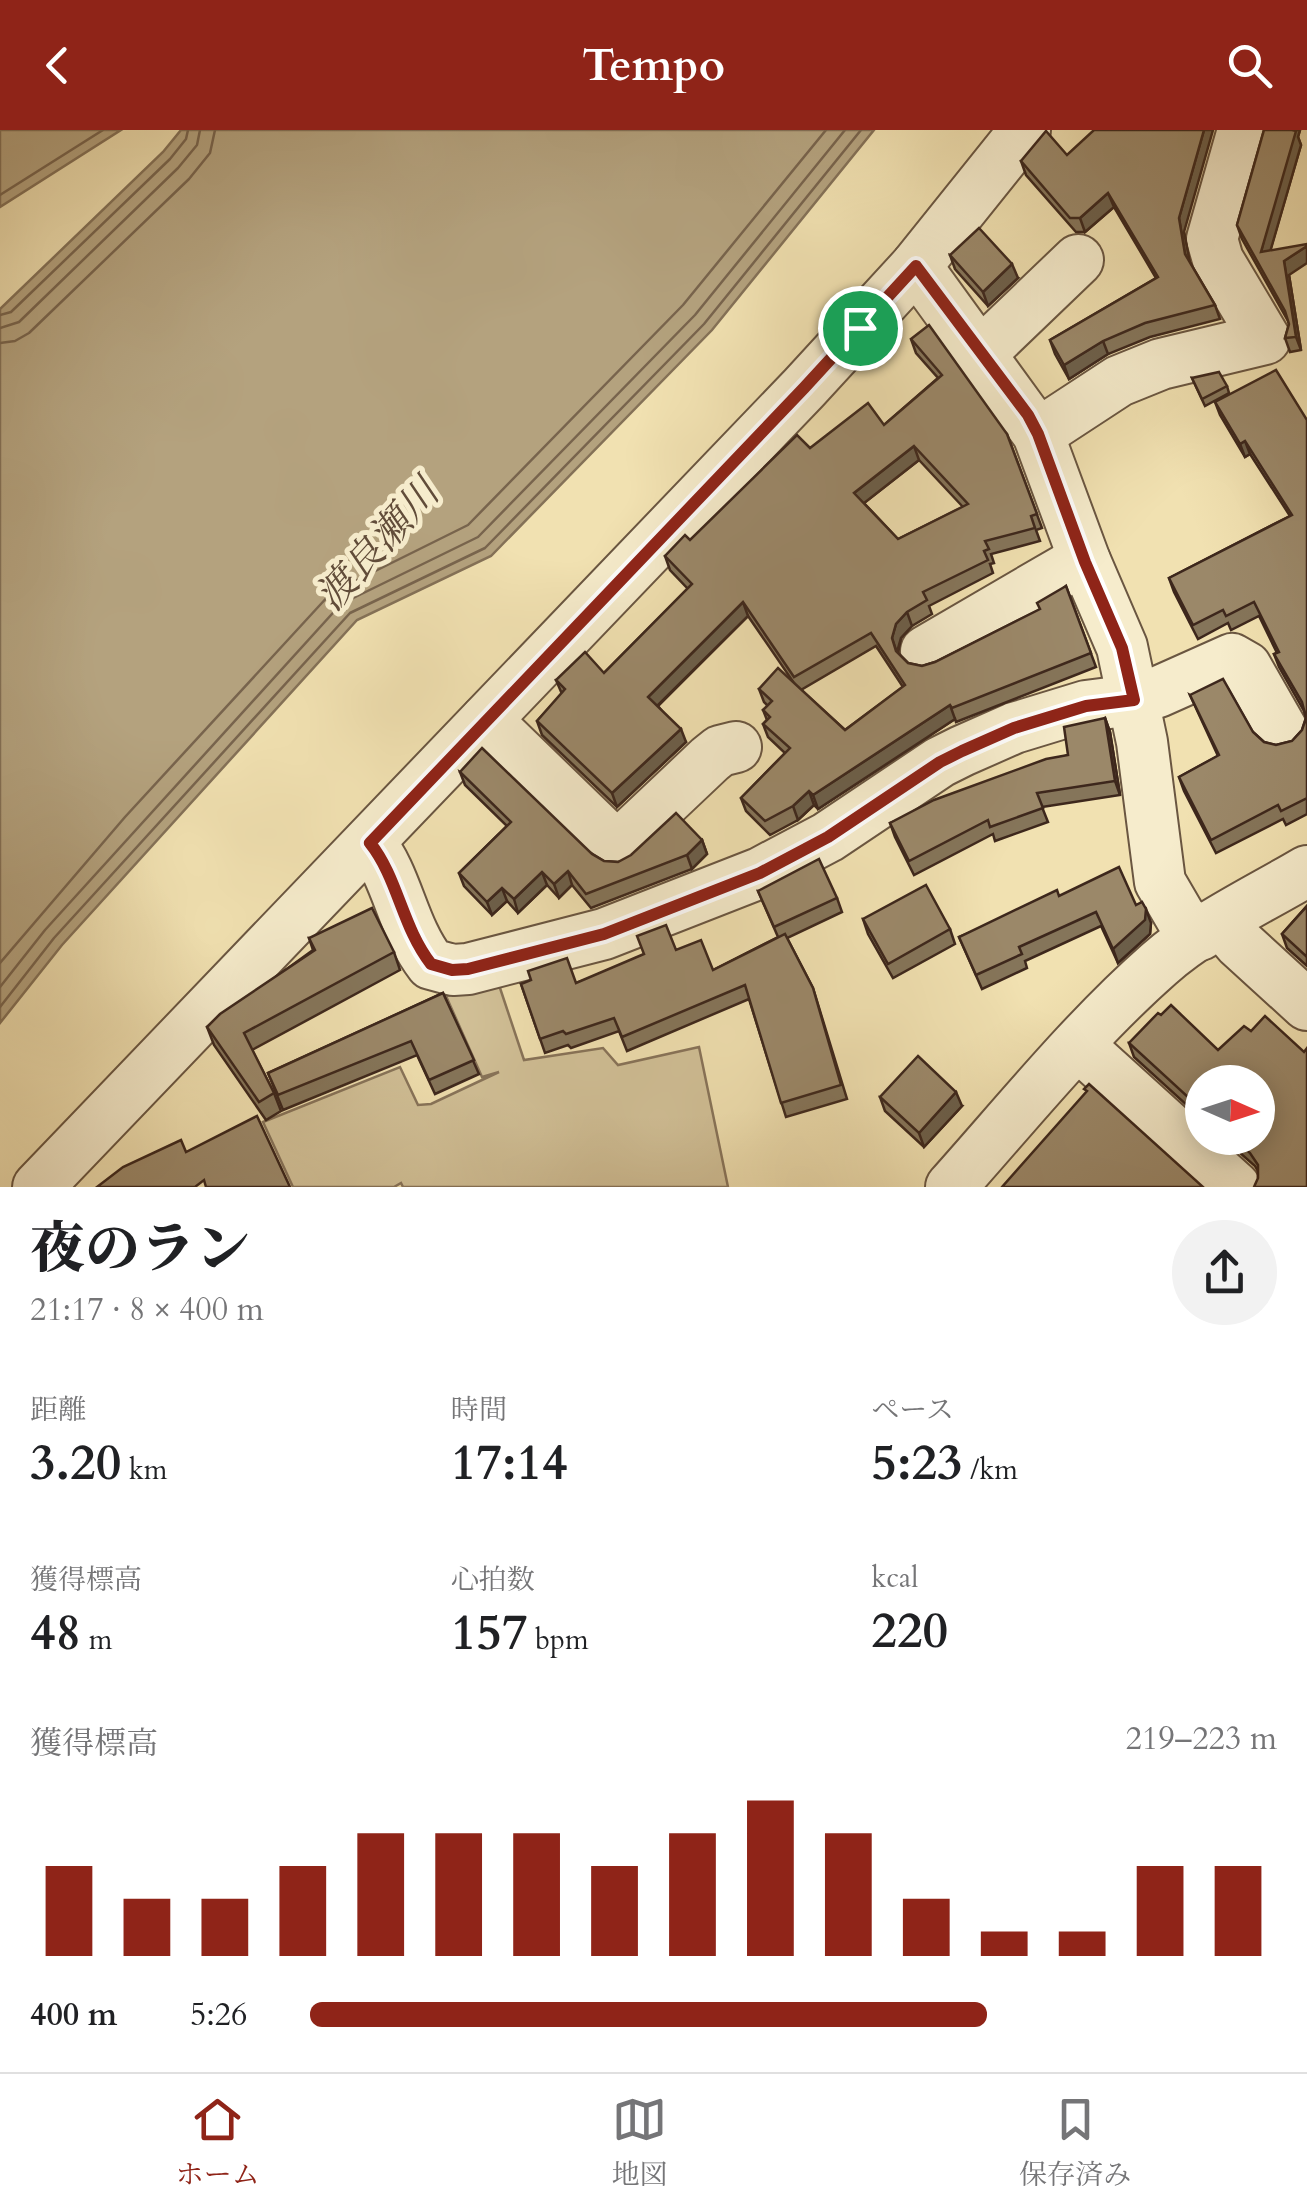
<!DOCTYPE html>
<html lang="ja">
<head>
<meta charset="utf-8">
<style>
  :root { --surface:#fff; --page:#f2f2f2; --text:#202124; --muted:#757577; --line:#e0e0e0; --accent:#8f2418 }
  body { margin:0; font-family:Cardo,"Noto Serif JP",serif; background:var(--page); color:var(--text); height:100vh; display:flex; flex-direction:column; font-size:38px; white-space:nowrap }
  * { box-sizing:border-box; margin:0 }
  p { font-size:32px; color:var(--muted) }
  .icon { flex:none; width:55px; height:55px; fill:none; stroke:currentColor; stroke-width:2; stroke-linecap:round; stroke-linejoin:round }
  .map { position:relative; height:1057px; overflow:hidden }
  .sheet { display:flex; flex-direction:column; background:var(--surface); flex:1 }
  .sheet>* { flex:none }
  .needle { width:65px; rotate:93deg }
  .fabs { position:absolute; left:1185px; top:935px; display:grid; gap:20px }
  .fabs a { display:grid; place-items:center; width:90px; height:90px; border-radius:50%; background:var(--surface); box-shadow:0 5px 25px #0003; font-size:50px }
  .pin { position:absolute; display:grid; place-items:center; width:85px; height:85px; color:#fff; margin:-42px; border:5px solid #fff; border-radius:50%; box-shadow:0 2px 10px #0007 }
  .round { display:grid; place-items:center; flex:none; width:105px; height:105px; border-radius:52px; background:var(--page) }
  .headline { display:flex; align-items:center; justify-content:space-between; height:170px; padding:0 30px }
  h1 { font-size:55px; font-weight:800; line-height:75px }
  .metrics { display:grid; grid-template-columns:repeat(3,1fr); gap:15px; height:170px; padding:10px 30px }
  .metrics div { display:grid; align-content:center }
  .metrics b { font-size:50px; font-weight:800 }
  .metrics small { font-size:28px; font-weight:400 }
  .metrics p { font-size:28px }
  .chart { height:280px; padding:20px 30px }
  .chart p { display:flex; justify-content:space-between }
  .chart svg { width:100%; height:180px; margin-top:10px; stroke:var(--accent); stroke-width:6 }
  ul { padding:0 30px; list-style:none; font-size:32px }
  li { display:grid; grid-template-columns:160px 120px 1fr; align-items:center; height:75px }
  li i { height:25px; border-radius:12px; background:var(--accent) }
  header { display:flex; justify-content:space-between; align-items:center; height:130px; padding:0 30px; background:var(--accent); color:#fff; font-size:45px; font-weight:800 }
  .dock { display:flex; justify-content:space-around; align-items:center; height:140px; border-top:2px solid var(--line); background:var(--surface); font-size:28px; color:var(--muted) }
  .dock a { display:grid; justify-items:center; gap:5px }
  .dock .selected { color:var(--accent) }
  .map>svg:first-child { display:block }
</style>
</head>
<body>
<header><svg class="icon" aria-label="back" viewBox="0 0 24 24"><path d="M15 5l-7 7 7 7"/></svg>Tempo<svg class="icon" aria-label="search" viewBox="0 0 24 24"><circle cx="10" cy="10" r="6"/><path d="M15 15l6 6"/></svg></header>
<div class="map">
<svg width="1307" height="1057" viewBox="0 0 1307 1057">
  <rect width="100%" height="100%" fill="#f1e1b1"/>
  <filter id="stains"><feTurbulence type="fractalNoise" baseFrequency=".002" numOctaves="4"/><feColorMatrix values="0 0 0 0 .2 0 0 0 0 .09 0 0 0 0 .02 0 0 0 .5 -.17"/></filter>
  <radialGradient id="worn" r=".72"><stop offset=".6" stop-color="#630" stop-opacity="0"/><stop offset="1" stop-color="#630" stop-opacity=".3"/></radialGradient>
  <path fill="#d2c198" stroke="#88745a" stroke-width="2.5" d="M498 852 524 930 603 918 618 935 699 917 728 1057H403L401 1053 394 1057H293L263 992 400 937 418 975 431 974 499 942 482 947 446 866Z"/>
  <g fill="#b4a27e" stroke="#847157" stroke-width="2.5">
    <path d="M0 0H121L0 77Z"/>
    <path d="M181 0H874L712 200 491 426 357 490 62 815 0 893V179L163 22Z"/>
  </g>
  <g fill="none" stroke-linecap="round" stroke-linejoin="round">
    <g stroke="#78644d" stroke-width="2.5">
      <path d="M0 65 103 0"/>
      <path d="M0 185 11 182 170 29 186 9 188 0"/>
      <path d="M0 198 19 192 178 38 197 15 200 0"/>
      <path d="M0 213 15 211 29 203 189 49 210 23 215 0"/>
      <path d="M0 833 125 687 331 463 468 395 683 175 826 0"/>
      <path d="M0 857 45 800 341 474 478 407 695 185 845 0"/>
      <path d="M0 877 54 808 350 483 485 418 704 194 861 0"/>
    </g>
    <defs>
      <g id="minor">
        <path d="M916 136 1038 304 1085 431 1122 517 1142 612 1160 752 1181 788 1200 805"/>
        <path d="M980 224 1078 130"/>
        <path d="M1038 304 1119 251 1161 234 1265 209 1218 130 1212 109 1243 0"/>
        <path d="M926 521 1065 440 1085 431"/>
        <path d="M486 590 617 717 710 629 720 621 736 617"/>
        <path d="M370 713C398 747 402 797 431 834L453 840 468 839 604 804 760 743 828 707 940 632 962 621 1014 598 1086 576 1133 570 1158 562 1232 529 1246 537 1282 600"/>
        <path d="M1221 792 1239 813 1307 875"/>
        <path d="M1078 915 1235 1057"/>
        <path d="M38 1057 804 258 916 136 1025 0"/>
        <path d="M951 1057C1018 982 1083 901 1159 834 1202 796 1258 770 1307 741"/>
      </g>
    </defs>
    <use href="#minor" stroke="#6a5641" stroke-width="54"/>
    <use href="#minor" stroke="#f6eccc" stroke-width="50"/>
  </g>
  <g fill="#85755a" stroke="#3d271c" stroke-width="2.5" fill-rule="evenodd">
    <path d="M1264 0H1300L1298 7 1301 15 1270 121 1289 145 1301 220 1290 222 1285 208 1289 194 1288 191 1242 109 1237 95Z"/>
    <path d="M1067 25 1184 102 1189 131 1215 175 1220 189 1150 207 1108 224 1069 249 1055 224 1050 210 1156 148 1114 77 1085 102H1076L1026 45 1021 31Z"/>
    <path d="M950 125 1018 148 988 176 955 139Z"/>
    <path d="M911 209 1007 304 1042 398 1036 400 1040 411 991 424 994 433 990 434 993 443 929 476 932 484 912 496 901 508 898 523 908 533 922 536 935 532 1039 480 1066 456 1096 537 956 592 955 589 818 679 814 675 798 690 770 705 746 681 741 668 785 623 768 607 763 594 767 590 763 580 768 576 764 572 759 559 794 553 748 486 658 576 686 612 617 677 542 605 537 591 562 564 556 550 604 543 688 459 670 440 665 426 690 410 810 318 884 295 938 248 916 223ZM919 330 963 377 898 409 864 373ZM876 516 903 557 845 600 801 560Z"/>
    <path d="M1192 248 1227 256 1229 263 1205 276Z"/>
    <path d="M1215 272 1307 290V684L1286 695 1283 689 1216 723 1184 661 1179 647 1218 626 1190 565 1253 602 1264 612 1276 615 1292 611 1302 600 1306 588 1304 581 1279 537 1274 524 1277 523 1259 486 1231 500 1228 493 1198 509 1174 462 1169 448 1290 386 1250 324 1245 327 1220 285Z"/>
    <path d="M1105 588 1110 602 1120 665 1042 677 1048 692 995 711 993 704 914 745 895 707 890 693 1068 625Z"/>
    <path d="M460 642 604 731 618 732 702 710 707 724 692 739 591 778 572 755 559 768 547 755 518 783 507 771 492 785 464 756 459 743 507 696 465 655Z"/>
    <path d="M758 761 837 768 842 782 787 808 813 858 847 969 786 987 749 869 627 921 619 901 571 918 568 915 545 923 521 854 576 853 676 820 713 840 778 807Z"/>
    <path d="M1059 766 1136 775 1151 793 1150 804 1118 833 1101 796 1025 831 1027 838 982 859 959 807Z"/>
    <path d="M1307 776V836L1287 818 1282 804Z"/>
    <path d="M863 789 950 799 955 814 893 848 868 804Z"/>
    <path d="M309 808 394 822 400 840 252 920 274 963 281 981 266 990 214 915 207 897 313 820Z"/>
    <path d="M443 863 479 944 435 964 417 925 283 980 268 943Z"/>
    <path d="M1251 901 1304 922 1258 1048V1041L1255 1036 1223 1008H1258L1202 952V989L1134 927 1129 913 1218 920Z"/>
    <path d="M880 967 962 976 924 1017 885 981Z"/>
  </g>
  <g fill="#6c5f4a" stroke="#3d271c" stroke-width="2.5">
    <path d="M1204 0H1213L1184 102 1191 138 1185 124 1179 88Z"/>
    <path d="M1291 0H1300L1298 7 1301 15 1266 136 1261 122Z"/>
    <path d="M1108 63 1114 77 1085 102 1080 88Z"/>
    <path d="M1307 116V133L1289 145 1301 220 1296 207 1284 131Z"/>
    <path d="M1012 134 1018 148 988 176 983 162Z"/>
    <path d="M1103 211 1108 224 1069 249 1064 235Z"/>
    <path d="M1245 311 1250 324 1245 327 1240 314Z"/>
    <path d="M914 316 919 330 859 377 854 363Z"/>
    <path d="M743 472 748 486 653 580 648 567Z"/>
    <path d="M907 482 912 496 901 508 897 522 901 535 892 508 896 494Z"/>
    <path d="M950 575 955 589 818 679 813 665Z"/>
    <path d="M1105 588 1110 602 1120 665 1115 651Z"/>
    <path d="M681 599 686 612 617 677 612 663Z"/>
    <path d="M809 661 814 675 798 690 793 676Z"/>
    <path d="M702 710 707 724 692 739 687 725Z"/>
    <path d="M568 741 572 755 559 768 554 754Z"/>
    <path d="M542 742 547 755 518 783 514 769Z"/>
    <path d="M502 758 507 771 492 785 487 772Z"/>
    <path d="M1146 779 1151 793 1150 804 1118 833 1113 819Z"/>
    <path d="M956 962 962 976 924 1017 919 1003Z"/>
  </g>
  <g fill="#9b8869" stroke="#3d271c" stroke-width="2.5" fill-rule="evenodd">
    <path d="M1094 0H1204L1179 88 1185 124 1215 175 1145 193 1103 211 1064 235 1050 210 1158 147 1108 63 1080 88H1070L1021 31 1046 1 1067 25Z"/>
    <path d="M1264 0H1292L1296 1 1261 122 1307 114V116L1284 131 1296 207 1285 208 1289 194 1285 181 1237 95Z"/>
    <path d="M979 98 1012 134 983 162 950 125Z"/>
    <path d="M929 195 1007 304 1037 384 1031 386 1035 398 985 411 989 419 984 421 988 430 923 462 927 470 907 482 896 494 892 508 896 521 908 533 922 536 935 532 1040 479 1037 473 1066 456 1091 523 952 578 950 575 813 665 809 661 793 676 765 691 741 668 790 618 763 594 770 587 763 580 772 571 759 559 778 538 845 600 905 555 871 503 794 547 743 472 648 567 681 599 612 663 537 591 565 559 556 550 585 522 604 543 692 454 665 426 685 405 690 410 797 305 810 318 868 273 884 295 942 245 911 209ZM914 316 968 374 898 409 854 363Z"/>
    <path d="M1276 240 1307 290V668L1281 681 1278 675 1211 710 1179 647 1219 625 1190 565 1223 549 1253 602 1264 612 1276 615 1292 611 1302 600 1306 588 1302 572 1274 524 1279 522 1254 472 1226 486 1223 480 1193 495 1169 448 1292 385 1245 311 1240 314 1215 272Z"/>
    <path d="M1219 242 1227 256 1202 269 1192 248Z"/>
    <path d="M1105 588 1115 651 1037 663 1043 678 990 697 988 690 909 731 890 693 934 670 1046 629 1068 625 1064 597Z"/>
    <path d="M482 618 592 724 604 731 618 732 631 725 676 683 702 710 687 725 586 764 568 741 554 754 542 742 514 769 502 758 487 772 459 743 511 692 460 642Z"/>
    <path d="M819 729 837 768 774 797 758 761Z"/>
    <path d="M1119 737 1136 775 1142 772 1146 779 1145 790 1113 819 1096 782 1019 817 1022 824 976 845 959 807 1057 760 1059 766Z"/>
    <path d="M926 755 950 799 888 834 863 789Z"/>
    <path d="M1307 776V827L1282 804Z"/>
    <path d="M372 778 394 822 244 903 274 963 259 972 207 897 220 884 315 820 309 808Z"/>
    <path d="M666 795 676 820 701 810 713 840 785 804 813 858 841 955 781 973 745 855 622 907 614 888 566 904 563 901 540 909 521 854 531 850 528 841 567 828 576 853 644 824 637 806Z"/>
    <path d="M443 863 474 930 429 950 411 911 278 965 268 943Z"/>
    <path d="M1171 875 1218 920 1244 896 1251 901 1265 886 1304 922 1307 918V1057H1254L1258 1048V1035L1250 1023 1233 1008H1258V952H1202V980L1129 913 1158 883 1161 885Z"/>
    <path d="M918 926 956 962 919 1003 880 967Z"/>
    <path d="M1089 954 1203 1057H1002L1087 961 1084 959Z"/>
    <path d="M257 986 290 1057H206L204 1050 195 1057H97L123 1037 181 1010 186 1022Z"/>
  </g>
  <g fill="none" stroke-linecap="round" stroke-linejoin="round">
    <defs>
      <path id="route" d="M916 136 1028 285 1038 304 1085 432 1122 518 1134 570 1086 576 1014 598 962 621 940 632 828 707 760 743 604 804 468 839 452 840 431 834C402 797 398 748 370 713L804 258Z"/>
    </defs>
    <use href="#route" stroke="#fff" stroke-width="20"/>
    <use href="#route" stroke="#8f2418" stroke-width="12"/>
  </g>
  <g text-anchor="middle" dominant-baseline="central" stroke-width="10" stroke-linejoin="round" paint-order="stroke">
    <g font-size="40" font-style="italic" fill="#614c39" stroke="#f6eccc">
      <text transform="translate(378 415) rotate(-48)">渡良瀬川</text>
    </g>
  </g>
  <rect width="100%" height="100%" filter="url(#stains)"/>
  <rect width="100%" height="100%" fill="url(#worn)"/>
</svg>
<div class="fabs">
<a><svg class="needle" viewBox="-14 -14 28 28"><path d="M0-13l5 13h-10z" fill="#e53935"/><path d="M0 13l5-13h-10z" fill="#757577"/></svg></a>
</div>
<div class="pin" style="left:860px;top:198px;background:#1e9e55"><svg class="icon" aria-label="arrive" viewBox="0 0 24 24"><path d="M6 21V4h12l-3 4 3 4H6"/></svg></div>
</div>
<section class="sheet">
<div class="headline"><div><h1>夜のラン</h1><p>21:17 · 8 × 400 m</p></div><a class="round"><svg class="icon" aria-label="share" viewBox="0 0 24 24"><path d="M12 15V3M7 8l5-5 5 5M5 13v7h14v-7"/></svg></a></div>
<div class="metrics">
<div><p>距離</p><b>3.20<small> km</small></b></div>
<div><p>時間</p><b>17:14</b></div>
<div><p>ペース</p><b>5:23<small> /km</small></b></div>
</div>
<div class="metrics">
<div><p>獲得標高</p><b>48<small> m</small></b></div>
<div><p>心拍数</p><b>157<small> bpm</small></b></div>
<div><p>kcal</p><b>220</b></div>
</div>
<div class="chart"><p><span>獲得標高</span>219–223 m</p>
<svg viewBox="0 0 160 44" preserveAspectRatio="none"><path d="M5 44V22M15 44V30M25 44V30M35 44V22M45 44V14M55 44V14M65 44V14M75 44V22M85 44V14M95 44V6M105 44V14M115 44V30M125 44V38M135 44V38M145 44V22M155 44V22"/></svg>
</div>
<ul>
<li><b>400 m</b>5:26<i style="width:70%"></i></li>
</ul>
</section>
<nav class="dock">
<a class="selected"><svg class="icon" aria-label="home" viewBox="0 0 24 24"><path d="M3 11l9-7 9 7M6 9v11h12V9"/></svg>ホーム</a>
<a><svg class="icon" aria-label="map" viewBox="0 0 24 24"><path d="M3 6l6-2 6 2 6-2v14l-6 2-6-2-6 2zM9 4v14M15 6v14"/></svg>地図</a>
<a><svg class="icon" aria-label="saved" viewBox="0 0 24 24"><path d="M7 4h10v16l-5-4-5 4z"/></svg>保存済み</a>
</nav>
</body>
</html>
